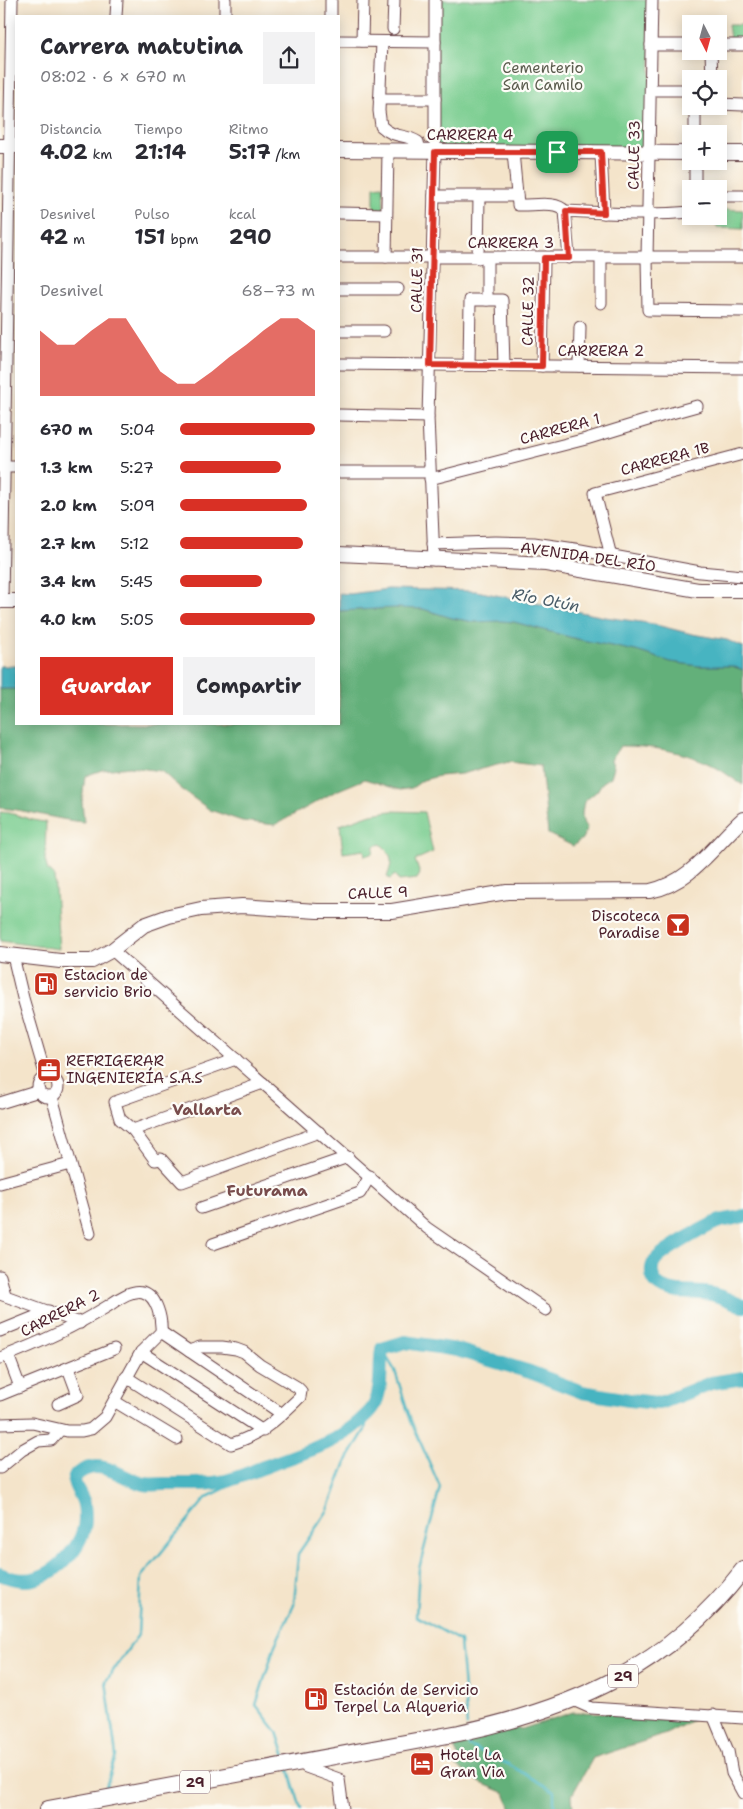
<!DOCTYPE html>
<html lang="es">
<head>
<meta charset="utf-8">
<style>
  :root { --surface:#fff; --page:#f2f2f3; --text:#2b2b33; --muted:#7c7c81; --accent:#d93025 }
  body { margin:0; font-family:"Shantell Sans",sans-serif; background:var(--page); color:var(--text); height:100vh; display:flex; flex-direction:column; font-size:19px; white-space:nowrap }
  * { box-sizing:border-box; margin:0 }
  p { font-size:16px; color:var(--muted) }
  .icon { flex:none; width:28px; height:28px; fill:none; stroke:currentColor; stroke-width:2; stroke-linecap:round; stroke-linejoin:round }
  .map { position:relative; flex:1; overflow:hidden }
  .panel { position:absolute; left:15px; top:15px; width:325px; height:710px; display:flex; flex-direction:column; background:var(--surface); border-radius:0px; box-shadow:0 2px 12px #0003 }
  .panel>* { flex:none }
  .needle { width:32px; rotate:174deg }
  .buttons { position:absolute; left:682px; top:15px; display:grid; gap:10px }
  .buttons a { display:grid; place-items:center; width:45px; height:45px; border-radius:0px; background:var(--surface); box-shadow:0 2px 12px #0003; font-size:25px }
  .pin { position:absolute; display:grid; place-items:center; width:42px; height:42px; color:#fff; margin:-21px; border-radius:10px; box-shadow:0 2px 8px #0006 }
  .round { display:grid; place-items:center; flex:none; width:52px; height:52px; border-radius:0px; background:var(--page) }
  .summary { display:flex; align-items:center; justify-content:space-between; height:85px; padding:0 25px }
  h1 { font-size:22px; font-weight:700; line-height:38px }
  .stats { display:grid; grid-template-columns:repeat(3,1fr); gap:8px; height:85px; padding:5px 25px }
  .stats div { display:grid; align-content:center }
  .stats b { font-size:21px; font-weight:700 }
  .stats small { font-size:14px; font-weight:400 }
  .stats p { font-size:14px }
  .chart { height:140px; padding:10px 25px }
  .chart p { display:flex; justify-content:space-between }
  .chart svg { width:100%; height:90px; margin-top:5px; fill:var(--accent); opacity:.7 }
  .action { display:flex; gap:10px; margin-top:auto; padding:10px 25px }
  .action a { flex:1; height:58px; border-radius:0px; background:var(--accent); color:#fff; font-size:20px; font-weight:700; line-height:58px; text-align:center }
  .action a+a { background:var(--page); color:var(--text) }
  ul { padding:0 25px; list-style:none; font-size:16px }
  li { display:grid; grid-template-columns:80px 60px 1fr; align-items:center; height:38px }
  li i { height:12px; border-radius:6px; background:var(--accent) }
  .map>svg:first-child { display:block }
</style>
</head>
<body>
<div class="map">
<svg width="743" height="1809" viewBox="0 0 743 1809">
  <rect width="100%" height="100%" fill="#fdfcf7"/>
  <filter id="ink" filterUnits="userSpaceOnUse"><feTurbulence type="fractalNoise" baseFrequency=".02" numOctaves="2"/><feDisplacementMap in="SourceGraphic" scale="10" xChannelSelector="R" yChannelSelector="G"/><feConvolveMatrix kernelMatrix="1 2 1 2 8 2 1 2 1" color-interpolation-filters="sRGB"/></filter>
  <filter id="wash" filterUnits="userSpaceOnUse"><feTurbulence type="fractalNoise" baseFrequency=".0096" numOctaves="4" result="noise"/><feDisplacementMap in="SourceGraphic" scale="20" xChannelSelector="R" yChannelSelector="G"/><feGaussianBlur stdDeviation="1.12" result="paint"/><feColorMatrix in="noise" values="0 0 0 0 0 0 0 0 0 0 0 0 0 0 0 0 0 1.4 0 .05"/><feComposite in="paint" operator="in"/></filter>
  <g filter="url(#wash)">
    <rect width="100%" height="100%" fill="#f4e4ca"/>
    <g fill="#7acd90" stroke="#62765e">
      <path d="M435 0H652L649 153 435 152Z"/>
      <path d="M728 25H743V39H730Z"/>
      <path d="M383 186 384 209H374V187Z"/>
      <path d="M719 209 743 210V229L717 228 716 216H719Z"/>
      <path d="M391 811 424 812 433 852 415 860 420 874 417 879 399 881 395 875 390 879 387 877C393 861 393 856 381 844L374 846 373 853 365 856 364 850 343 853 340 825 371 814Z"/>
      <path d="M0 812C18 813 28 821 46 822L45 860 48 871 54 875 59 949 0 941Z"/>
    </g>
    <g fill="#63b07a" stroke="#566852">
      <path d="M395 608 423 609 452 618 474 622 501 621 514 622 577 639 636 651 671 662 699 666H732L743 670V785C734 780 726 773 717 768 688 752 654 746 620 746L611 760 614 767 611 777 602 783 597 791 584 802C582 811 580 821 587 828L582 839 573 846 548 834 541 766 509 762 461 774 439 776 423 780 412 788 400 790 365 779 336 791 275 825 242 821 210 810 185 792 161 771 130 767 102 770 85 776 82 802 84 822C56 820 29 810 0 808V689H16V724H339V611Z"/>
      <path d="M573 1712 702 1715 666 1734 593 1758 572 1795 573 1809H511L505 1793 481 1783 455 1765 458 1756 448 1735 488 1726 522 1729Z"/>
    </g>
    <g fill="#46b4c1" stroke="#486a76">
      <path d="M388 589 476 591 605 617 648 623 692 634 727 640 743 647V670L732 666H699L671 662 636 651 577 639 514 622 501 621 474 622 452 618 423 609 395 608 339 611V593L350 594Z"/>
      <rect x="0" y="666" width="16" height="23"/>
    </g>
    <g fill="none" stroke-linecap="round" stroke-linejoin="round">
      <g stroke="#46b4c1" stroke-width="2.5">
        <path d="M382 1349 395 1371 411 1421 440 1487 419 1569 416 1616 460 1641 467 1726"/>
        <path d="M468 1737 469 1746 510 1765 554 1791V1809"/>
        <path d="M286 1760 277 1732 256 1705 275 1645 294 1605 298 1554 328 1510 346 1462 365 1430 368 1414"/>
        <path d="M289 1770 301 1809"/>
        <path d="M104 1793 116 1756 106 1681 138 1635 141 1577 207 1497 234 1484 239 1477"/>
      </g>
      <g stroke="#46b4c1" stroke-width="14">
        <path d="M743 1216C735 1219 725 1219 717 1222 704 1228 663 1250 655 1261 649 1269 652 1282 661 1287 676 1295 695 1291 711 1294 722 1296 733 1302 743 1306"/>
        <path d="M0 1574C11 1579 24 1582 37 1578 60 1571 84 1544 85 1520 85 1514 85 1507 83 1501 80 1491 67 1480 80 1472 104 1457 123 1480 145 1484 151 1485 157 1484 164 1484 182 1484 202 1485 221 1482 237 1479 252 1471 267 1466 300 1453 332 1446 359 1422 364 1417 371 1412 374 1406 383 1388 379 1368 382 1349L405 1342 457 1350 530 1372 582 1392 629 1400 657 1403 663 1402 711 1383 743 1378"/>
      </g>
    </g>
  </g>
  <g filter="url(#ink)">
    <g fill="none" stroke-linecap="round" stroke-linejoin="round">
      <defs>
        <g id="minor">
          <path d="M652 0 647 258 648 310 743 311"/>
          <path d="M116 16 117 0"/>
          <path d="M225 16V0"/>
          <path d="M331 16V0"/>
          <path d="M393 29 394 0"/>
          <path d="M339 41 435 42"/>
          <path d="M362 41 363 0"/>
          <path d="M382 42 379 111 381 126C395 139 403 133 418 142L420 151"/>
          <path d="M651 45H691"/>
          <path d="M719 45H743"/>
          <path d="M711 51 712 79"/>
          <path d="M651 90H691"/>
          <path d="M379 99H435"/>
          <path d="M719 104 743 105"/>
          <path d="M695 134V106"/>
          <path d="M513 152 518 205C532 206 556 200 565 211 607 213 649 216 691 212"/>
          <path d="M601 153 604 213"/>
          <path d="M695 161V189"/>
          <path d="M434 196H517"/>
          <path d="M719 196H743"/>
          <path d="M565 211 569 258"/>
          <path d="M339 213 386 214"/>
          <path d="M339 257H743"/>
          <path d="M386 257 388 151"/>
          <path d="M478 258 479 197"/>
          <path d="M601 258V303"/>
          <path d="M339 289H398"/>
          <path d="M487 300V258"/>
          <path d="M339 331H384"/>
          <path d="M339 364 743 368"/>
          <path d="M469 365 470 300H502L504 365"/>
          <path d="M542 366 544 258"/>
          <path d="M579 366 580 327"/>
          <path d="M339 415 428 417"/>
          <path d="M0 467H16"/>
          <path d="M339 472H429"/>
          <path d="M430 479 586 439 661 416 697 406"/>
          <path d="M433 544 495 542 534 543 575 549 700 572 743 576"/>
          <path d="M611 556 595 493 743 454"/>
          <path d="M434 560 428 417 435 152V0"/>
          <path d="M2 601 12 0"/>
          <path d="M112 950 427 1228 546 1310"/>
          <path d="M13 956 23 998 46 1077"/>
          <path d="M236 1059 115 1102 120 1119 133 1130 155 1160 161 1159 182 1182 319 1132"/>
          <circle cx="48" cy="1087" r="10"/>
          <path d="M52 1097 90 1233"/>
          <path d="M0 1103 39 1091"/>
          <path d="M133 1130 263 1083"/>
          <path d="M0 1183 70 1164"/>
          <path d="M201 1208 348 1157"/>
          <path d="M213 1244 360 1193 370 1176"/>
          <path d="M0 1276 5 1295"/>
          <path d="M0 1294 80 1323"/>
          <path d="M0 1331 49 1311"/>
          <path d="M161 1332 282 1414"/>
          <path d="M141 1352 263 1431"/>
          <path d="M8 1355 20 1387"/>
          <path d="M0 1358C37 1344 74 1327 108 1306 117 1300 131 1289 143 1292 157 1296 162 1319 161 1332L141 1352 105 1417 91 1429 82 1431H67L32 1423 0 1424"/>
          <path d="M126 1377 231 1444C263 1434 277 1419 300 1397L301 1391 297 1387 260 1365 244 1352 236 1349 222 1347H200L189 1351"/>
          <path d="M0 1395 114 1349"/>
          <path d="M114 1401 177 1439"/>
          <path d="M58 1404 78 1395 68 1368"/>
          <path d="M0 1468 22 1450 38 1441 51 1440 60 1430"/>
          <path d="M573 1700 591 1708 743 1718"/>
          <path d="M713 1715 728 1751 732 1773 743 1793"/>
          <path d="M302 1763 306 1767 339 1779 343 1809"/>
        </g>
        <g id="major">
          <path d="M0 146H16"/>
          <path d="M339 150 691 153"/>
          <path d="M719 153H743"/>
          <path d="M339 554 546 564 698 590H743"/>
          <path d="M0 601H16"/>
          <path d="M0 954 60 961H92L112 950 144 925 169 916 201 909 242 906 317 911H392L507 892 650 891C691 883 714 845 743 819"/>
        </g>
        <path id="highway" d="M48 1809 459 1733C576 1708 668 1667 743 1570"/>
      </defs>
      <use href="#minor" stroke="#643d43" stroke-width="13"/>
      <use href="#major" stroke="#643d43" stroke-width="16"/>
      <use href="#highway" stroke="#643d43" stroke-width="18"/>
      <use href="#minor" stroke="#fff" stroke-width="11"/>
      <use href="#major" stroke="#fff" stroke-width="14"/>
      <use href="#highway" stroke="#fff" stroke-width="16"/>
    </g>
  </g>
  <g fill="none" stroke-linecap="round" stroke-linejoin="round" filter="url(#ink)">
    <defs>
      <path id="route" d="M435 152H601L604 213 566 211 569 258H544L542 366 430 365Z"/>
    </defs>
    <use href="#route" stroke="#fff" stroke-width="10"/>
    <use href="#route" stroke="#d93025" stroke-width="6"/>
  </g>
  <defs>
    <symbol id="bar-square" viewBox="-11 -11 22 22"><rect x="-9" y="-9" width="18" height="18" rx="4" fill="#c8321e" stroke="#fdfcf7"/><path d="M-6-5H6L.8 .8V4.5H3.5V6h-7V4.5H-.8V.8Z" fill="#fff"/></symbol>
    <symbol id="fuel-square" viewBox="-11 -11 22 22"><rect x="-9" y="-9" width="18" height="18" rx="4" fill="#c8321e" stroke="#fdfcf7"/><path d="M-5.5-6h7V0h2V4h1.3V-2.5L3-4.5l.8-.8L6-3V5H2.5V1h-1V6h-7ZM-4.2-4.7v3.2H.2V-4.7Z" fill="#fff"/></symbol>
    <symbol id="office-square" viewBox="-11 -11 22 22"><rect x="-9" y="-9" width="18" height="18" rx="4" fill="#c8321e" stroke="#fdfcf7"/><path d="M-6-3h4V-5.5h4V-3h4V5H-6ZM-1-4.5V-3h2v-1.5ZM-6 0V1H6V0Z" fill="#fff"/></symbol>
    <symbol id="hotel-square" viewBox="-11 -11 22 22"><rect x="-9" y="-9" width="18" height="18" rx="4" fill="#c8321e" stroke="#fdfcf7"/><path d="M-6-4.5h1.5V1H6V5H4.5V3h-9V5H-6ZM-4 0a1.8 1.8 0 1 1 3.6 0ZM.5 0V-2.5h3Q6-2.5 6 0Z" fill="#fff"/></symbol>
  </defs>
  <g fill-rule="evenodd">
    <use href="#bar-square" x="664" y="911" width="28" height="28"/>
    <use href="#fuel-square" x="32" y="970" width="28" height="28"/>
    <use href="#office-square" x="35" y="1056" width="28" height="28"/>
    <use href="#fuel-square" x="302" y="1685" width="28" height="28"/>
    <use href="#hotel-square" x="408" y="1750" width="28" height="28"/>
  </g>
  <g text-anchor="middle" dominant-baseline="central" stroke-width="4.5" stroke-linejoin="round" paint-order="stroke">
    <g fill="#fdfcf7" stroke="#806168" stroke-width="1">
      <rect x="608" y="1664.5" width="30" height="23" rx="4"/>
      <rect x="180" y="1770.5" width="30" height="23" rx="4"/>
    </g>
    <g font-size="14" font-weight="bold" fill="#4a1f2b">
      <text x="623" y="1676">29</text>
      <text x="195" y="1782">29</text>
    </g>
    <g font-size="15" fill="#5b5c4e" stroke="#fdfcf7">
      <text x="543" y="68">Cementerio<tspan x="543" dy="17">San Camilo</tspan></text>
    </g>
    <g font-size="15" fill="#4a1f2b" stroke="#fdfcf7">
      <text x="470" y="135">CARRERA 4</text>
      <text transform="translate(634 155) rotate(-89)">CALLE 33</text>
      <text x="511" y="243">CARRERA 3</text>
      <text transform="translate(417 280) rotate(-89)">CALLE 31</text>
      <text transform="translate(528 311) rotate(-89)">CALLE 32</text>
      <text x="601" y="351">CARRERA 2</text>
      <text transform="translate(560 429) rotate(-15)">CARRERA 1</text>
      <text transform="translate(665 459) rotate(-15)">CARRERA 1B</text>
      <text transform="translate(588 557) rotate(8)">AVENIDA DEL RÍO</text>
      <text transform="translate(378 893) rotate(-2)">CALLE 9</text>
      <text transform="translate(60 1313) rotate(-27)">CARRERA 2</text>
    </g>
    <g font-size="15" fill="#4a1f2b" stroke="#fdfcf7" text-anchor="start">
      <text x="660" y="916" text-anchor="end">Discoteca<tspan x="660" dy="17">Paradise</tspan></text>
      <text x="64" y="975">Estacion de<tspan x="64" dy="17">servicio Brio</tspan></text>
      <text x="66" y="1061">REFRIGERAR<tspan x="66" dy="17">INGENIERÍA S.A.S</tspan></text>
      <text x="334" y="1690">Estación de Servicio<tspan x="334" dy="17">Terpel La Alqueria</tspan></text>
      <text x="440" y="1755">Hotel La<tspan x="440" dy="17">Gran Via</tspan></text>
    </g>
    <g font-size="16" font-style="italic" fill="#485b67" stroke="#fdfcf7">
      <text transform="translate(546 600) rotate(11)">Río Otún</text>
    </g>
    <g font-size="16" font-weight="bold" fill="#784c4c" stroke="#fdfcf7">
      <text x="207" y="1109">Vallarta</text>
      <text x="267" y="1190">Futurama</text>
    </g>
  </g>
</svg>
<div class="buttons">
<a><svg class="needle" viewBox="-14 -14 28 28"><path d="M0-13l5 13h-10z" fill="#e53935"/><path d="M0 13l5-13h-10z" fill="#7c7c81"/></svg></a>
<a><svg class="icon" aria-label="locate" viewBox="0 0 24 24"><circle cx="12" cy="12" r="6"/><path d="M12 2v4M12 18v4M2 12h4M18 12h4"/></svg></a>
<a>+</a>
<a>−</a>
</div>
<div class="pin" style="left:557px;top:152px;background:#1e9e55"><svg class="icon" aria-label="arrive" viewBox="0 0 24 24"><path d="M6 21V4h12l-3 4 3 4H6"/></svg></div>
<section class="panel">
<div class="summary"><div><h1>Carrera matutina</h1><p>08:02 · 6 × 670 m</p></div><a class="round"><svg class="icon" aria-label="share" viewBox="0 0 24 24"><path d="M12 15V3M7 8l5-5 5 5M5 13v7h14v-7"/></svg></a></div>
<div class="stats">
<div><p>Distancia</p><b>4.02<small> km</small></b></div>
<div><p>Tiempo</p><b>21:14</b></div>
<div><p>Ritmo</p><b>5:17<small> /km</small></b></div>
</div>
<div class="stats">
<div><p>Desnivel</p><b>42<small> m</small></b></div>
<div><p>Pulso</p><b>151<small> bpm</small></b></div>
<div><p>kcal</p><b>290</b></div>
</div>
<div class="chart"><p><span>Desnivel</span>68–73 m</p>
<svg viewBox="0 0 160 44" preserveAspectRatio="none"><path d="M0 44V12L10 19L20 19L30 12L40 6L50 6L60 19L70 32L80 38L90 38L100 32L110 25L120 19L130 12L140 6L150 6L160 12V44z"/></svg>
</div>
<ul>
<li><b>670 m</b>5:04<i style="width:100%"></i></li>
<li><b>1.3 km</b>5:27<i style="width:75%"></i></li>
<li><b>2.0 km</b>5:09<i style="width:94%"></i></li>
<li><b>2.7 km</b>5:12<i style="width:91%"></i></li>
<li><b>3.4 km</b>5:45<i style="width:61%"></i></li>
<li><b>4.0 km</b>5:05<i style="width:100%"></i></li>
</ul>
<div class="action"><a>Guardar</a><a>Compartir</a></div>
</section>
</div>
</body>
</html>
